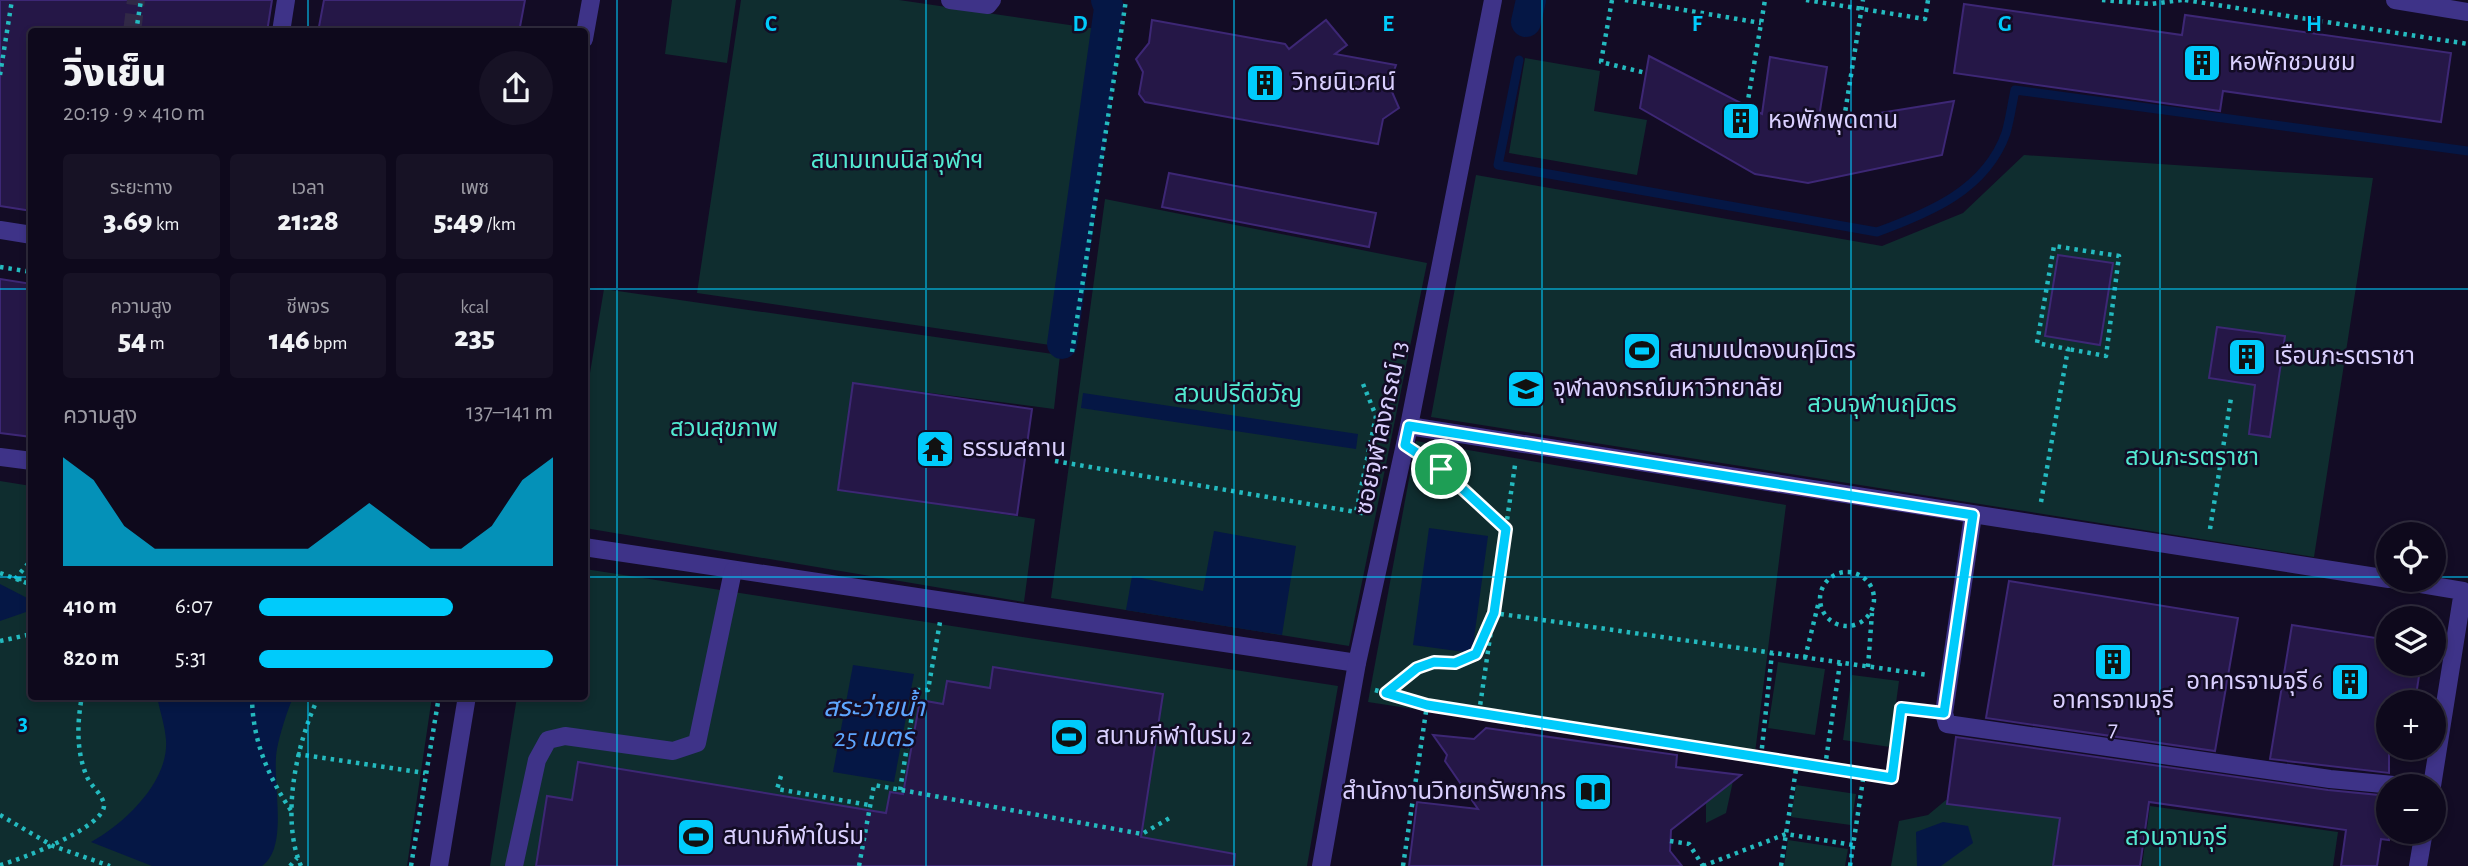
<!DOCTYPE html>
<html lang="th">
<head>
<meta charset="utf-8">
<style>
  :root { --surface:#0e091c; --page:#171225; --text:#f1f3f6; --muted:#9b9aa3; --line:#2e2a3b; --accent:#00cbfb }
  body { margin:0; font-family:"Alegreya Sans","Noto Sans Thai",sans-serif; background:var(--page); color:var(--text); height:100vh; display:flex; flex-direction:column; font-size:26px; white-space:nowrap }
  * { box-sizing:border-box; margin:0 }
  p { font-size:23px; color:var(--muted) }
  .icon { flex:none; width:38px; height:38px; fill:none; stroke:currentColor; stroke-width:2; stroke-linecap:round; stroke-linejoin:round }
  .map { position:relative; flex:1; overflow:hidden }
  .details { position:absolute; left:28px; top:28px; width:560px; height:672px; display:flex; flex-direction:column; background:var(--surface); border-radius:7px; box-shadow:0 4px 10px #0003,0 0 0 2px var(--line) }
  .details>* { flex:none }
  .fabs { position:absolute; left:2376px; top:522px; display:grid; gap:14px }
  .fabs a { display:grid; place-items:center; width:70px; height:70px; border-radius:50%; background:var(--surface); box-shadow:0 4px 10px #0003,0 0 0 2px var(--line); font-size:35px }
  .pin { position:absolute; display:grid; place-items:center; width:60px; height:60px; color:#fff; margin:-30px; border:4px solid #fff; border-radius:50%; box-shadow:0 2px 7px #0007 }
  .round { display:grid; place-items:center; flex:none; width:74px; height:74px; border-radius:37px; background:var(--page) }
  .summary { display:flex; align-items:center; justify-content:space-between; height:119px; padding:0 35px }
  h1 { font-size:38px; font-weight:800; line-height:52px }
  .stats { display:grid; grid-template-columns:repeat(3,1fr); gap:10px; height:119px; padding:7px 35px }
  .stats div { display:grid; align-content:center; border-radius:7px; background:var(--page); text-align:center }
  .stats b { font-size:30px; font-weight:800 }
  .stats small { font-size:19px; font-weight:400 }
  .stats p { font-size:19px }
  .chart { height:196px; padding:14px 35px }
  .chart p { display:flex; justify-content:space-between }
  .chart svg { width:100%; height:126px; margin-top:7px; fill:var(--accent); opacity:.7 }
  ul { padding:0 35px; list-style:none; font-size:23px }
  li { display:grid; grid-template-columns:112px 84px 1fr; align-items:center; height:52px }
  li i { height:18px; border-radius:9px; background:var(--accent) }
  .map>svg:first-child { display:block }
</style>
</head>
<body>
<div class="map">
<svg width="2468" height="866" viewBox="0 0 2468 866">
  <rect width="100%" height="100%" fill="#130c25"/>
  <g fill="#0f2d2f">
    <path d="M672 0H736L727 63 665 54Z"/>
    <path d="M741 0H899L1097 29 1050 345 697 293Z"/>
    <path d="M1525 58 1600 71 1594 111 1647 120 1637 175 1509 153Z"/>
    <path d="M2024 155 2373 178 2314 557 1431 417 1476 175 1882 246 1963 213Z"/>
    <path d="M1105 199 1427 263 1349 646 1051 598Z"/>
    <path d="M604 289 1060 355 1054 409 853 383 838 489 1035 519 1024 602 585 528V403Z"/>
    <path d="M1416 441 1786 505 1754 761 1368 702Z"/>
    <path d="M0 481 31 486 32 696 432 697 407 866H0Z"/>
    <path d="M585 569 1338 686 1307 866H490L517 697 584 696Z"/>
    <path d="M1778 662 1825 669 1815 735 1768 728Z"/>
    <path d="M1852 675 1899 681 1890 747 1843 740Z"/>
    <path d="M1733 781 1726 813 1706 823V802Z"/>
    <path d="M1796 785 1856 794 1851 825 1791 817Z"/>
    <path d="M1946 800 2069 814 2061 866H1891L1899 821 1928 815Z"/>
    <path d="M2150 806 2338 832 2333 866H2142Z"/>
    <path d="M1788 840 1848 849 1845 866H1784Z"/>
  </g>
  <g fill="#051745">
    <path d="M1083 393 1358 434 1356 449 1081 408Z"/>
    <path d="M1429 528 1488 536 1472 653 1413 645Z"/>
    <path d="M1214 531 1296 546 1282 635 1126 610 1132 576 1203 591Z"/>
    <path d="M0 584 31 600V607L26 612 0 621Z"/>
    <path d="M853 665 914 674 894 782 833 772Z"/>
    <path d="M157 697H293C287 712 280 733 277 749 271 781 290 847 262 866H152L91 842C124 824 169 782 166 740 165 726 160 711 157 697Z"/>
    <path d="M1943 822 1968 826 1973 843 1941 866H1917L1916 832Z"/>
  </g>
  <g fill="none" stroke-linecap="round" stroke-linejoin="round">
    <path stroke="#051745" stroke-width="9" d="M1519 60 1498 165 1877 232C1929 213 1986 190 2006 133 2010 119 2012 104 2015 90L2468 151"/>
    <g stroke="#051745" stroke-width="30">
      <path d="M1526 22 1531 0"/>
      <path d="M1062 344 1109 8 1106 0"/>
    </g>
  </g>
  <g fill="#251747" stroke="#3d2775" stroke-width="2">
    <path d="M0 0H272L267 32H32V211L0 206Z"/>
    <path d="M324 0H525L519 32H318Z"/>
    <path d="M1964 4 2182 35 2185 15 2451 53 2441 122 2223 91 2220 111 1954 73Z"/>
    <path d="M1152 20 1285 44 1289 49 1326 20 1347 45 1335 54 1396 65 1389 85 1399 108 1383 119 1378 144 1145 102 1139 94 1143 72 1136 59 1149 43Z"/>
    <path d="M1649 56 1762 114 1770 57 1827 67 1818 123 1954 101 1942 155 1808 183 1755 174 1640 108Z"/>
    <path d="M1169 173 1376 213 1369 247 1162 207Z"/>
    <path d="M2058 255 2113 263 2100 345 2045 336Z"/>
    <path d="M0 279 32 284V437L0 433Z"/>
    <path d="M2217 327 2285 336 2270 437 2249 434 2255 385 2209 378Z"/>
    <path d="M853 383 1032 409 1017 515 838 490Z"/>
    <path d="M2009 581 2238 618 2215 751 1986 718Z"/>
    <path d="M2292 625 2389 640V663H2421L2415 702H2389V773L2270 759Z"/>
    <path d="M993 667 1163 694 1141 837 1235 854 1234 866H536L547 796 572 800 578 762 886 813 890 792 903 794 920 700 943 704 947 681 990 688Z"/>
    <path d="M1486 728 1677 755 1676 767 1741 775 1671 830 1670 851 1682 866H1409L1417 802 1478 809 1445 761 1447 755 1433 735 1474 739Z"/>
    <path d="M1956 737 2328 790 2389 796V840L2381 839 2377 866H2341L2346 830 2149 802 2140 866H2053L2060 818 1947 804Z"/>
  </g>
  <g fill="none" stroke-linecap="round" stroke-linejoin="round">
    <path stroke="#312946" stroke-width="18" stroke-dasharray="18 9" stroke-linecap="butt" d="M132 32 136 0"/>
    <g stroke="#24babf" stroke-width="4.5" stroke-dasharray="3.5 5" stroke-linecap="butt">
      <path d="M1612 0 1601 62 1646 73"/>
      <path d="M1625 0 1761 23"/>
      <path d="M1806 0 1925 19 1928 0"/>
      <path d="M2102 0 2151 4 2182 0"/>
      <path d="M2185 0 2468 44"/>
      <path d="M136 32 141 0"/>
      <path d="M0 75 12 0"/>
      <path d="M1747 106 1765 0"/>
      <path d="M1844 119 1863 0"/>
      <path d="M0 267 32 272"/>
      <path d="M1072 352 1126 0"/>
      <path d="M1363 384 1376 416 1356 512 1366 514"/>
      <path d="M1425 459 1441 469 1505 529"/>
      <path d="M1055 461 1356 512"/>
      <path d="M2041 502 2068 349 2037 343 2054 246 2119 256 2106 356 2068 349"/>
      <path d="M2210 529 2231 398"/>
      <path d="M32 540V542"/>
      <circle cx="1847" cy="599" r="27"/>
      <path d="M0 573 32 585"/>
      <path d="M15 579 32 559"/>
      <path d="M18 579H32"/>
      <path d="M0 641 32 634"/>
      <path d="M1805 658 1819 601"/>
      <path d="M1868 667 1872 613"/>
      <path d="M1375 690 1427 705 1892 778 1901 708 1924 711"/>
      <path d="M1386 693 1417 668 1434 662 1455 663 1476 654 1494 613 1928 675"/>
      <path d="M252 696C252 739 268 777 292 812"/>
      <path d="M1479 713 1515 465"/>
      <path d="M297 754 425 773"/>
      <path d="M1761 757 1772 653"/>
      <path d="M1825 767 1840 663"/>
      <path d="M781 776 777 789 869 805"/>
      <path d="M900 790 916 690H928L940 622"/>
      <path d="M0 815 53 846 110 866"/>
      <path d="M1670 841 1689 844 1703 866"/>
      <path d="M0 865C19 860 107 827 104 804 102 794 91 786 87 777 76 751 77 723 82 696"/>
      <path d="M290 866 297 858"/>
      <path d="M301 866C280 818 297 741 319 696"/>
      <path d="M411 866 439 696"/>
      <path d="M859 866 874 785 1142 834 1173 816"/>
      <path d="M1403 866 1427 705"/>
      <path d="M1703 866 1786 834 1853 845"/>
      <path d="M1781 866 1797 763"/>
      <path d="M1850 866 1864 773"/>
    </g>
    <g stroke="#3e3388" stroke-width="18">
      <path d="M950 0 988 5 992 0"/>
      <path d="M2395 0 2468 12"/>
      <path d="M281 32 286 0"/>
      <path d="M584 39 591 0"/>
      <path d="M0 230 32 235"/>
      <path d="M1409 426 2389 579"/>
      <path d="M0 457 32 461"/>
      <path d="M1973 515 1944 713 1947 724 2330 779 2404 786"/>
      <path d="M584 547 1357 663"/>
      <path d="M2391 579 2463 591 2432 786"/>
      <path d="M439 866 467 696"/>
      <path d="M514 866 537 760 548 740 565 736 673 751 697 743 733 571"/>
      <path d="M1321 866 1357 663 1409 426 1493 0"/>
      <path d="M2418 866 2424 831"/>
    </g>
  </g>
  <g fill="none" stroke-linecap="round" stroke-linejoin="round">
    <defs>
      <path id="route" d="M1409 426 1973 515 1944 713 1901 708 1892 778 1427 705 1386 693 1417 668 1434 662 1455 663 1476 654 1494 613 1506 529 1441 469 1405 445Z"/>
    </defs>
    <use href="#route" stroke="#fff" stroke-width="14"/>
    <use href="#route" stroke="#00cbfb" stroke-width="9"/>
  </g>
  <path fill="none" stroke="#00cbfb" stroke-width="2" stroke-opacity="0.55" d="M308 0V32M617 0V866M926 0V866M1234 0V866M1542 0V866M1851 0V866M2160 0V866M0 289H32M584 289H2468M0 577H32M584 577H2389M2434 577H2468M308 696V866"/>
  <defs>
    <symbol id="building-square" viewBox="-11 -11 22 22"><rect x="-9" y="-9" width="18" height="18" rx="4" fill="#00cbfb" stroke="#130c25"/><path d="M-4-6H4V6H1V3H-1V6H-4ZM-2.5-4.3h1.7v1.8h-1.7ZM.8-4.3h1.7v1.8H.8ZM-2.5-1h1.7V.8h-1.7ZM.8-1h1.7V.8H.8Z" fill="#111"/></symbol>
    <symbol id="stadium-square" viewBox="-11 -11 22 22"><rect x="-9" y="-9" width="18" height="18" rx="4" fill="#00cbfb" stroke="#130c25"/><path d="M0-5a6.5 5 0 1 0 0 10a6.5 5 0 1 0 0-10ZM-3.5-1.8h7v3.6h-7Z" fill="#111"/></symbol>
    <symbol id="university-square" viewBox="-11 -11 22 22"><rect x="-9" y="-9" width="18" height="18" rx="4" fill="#00cbfb" stroke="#130c25"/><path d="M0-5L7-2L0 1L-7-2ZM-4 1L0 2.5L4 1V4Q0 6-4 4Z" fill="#111"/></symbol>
    <symbol id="temple-square" viewBox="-11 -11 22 22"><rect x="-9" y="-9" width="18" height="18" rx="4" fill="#00cbfb" stroke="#130c25"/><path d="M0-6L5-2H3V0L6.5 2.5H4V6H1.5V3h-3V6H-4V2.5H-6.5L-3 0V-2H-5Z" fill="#111"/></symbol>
    <symbol id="library-square" viewBox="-11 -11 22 22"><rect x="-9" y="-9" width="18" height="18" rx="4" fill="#00cbfb" stroke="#130c25"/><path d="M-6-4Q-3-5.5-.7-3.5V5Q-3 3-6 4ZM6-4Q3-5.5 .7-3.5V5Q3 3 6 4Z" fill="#111"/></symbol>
  </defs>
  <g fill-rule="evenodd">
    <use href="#building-square" x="2180" y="41" width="44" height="44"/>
    <use href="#building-square" x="1243" y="61" width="44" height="44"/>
    <use href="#building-square" x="1719" y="99" width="44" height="44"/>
    <use href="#stadium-square" x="1620" y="329" width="44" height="44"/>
    <use href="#building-square" x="2225" y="335" width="44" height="44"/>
    <use href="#university-square" x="1504" y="367" width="44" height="44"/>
    <use href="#temple-square" x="913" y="427" width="44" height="44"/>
    <use href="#building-square" x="2091" y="640" width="44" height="44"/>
    <use href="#building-square" x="2328" y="660" width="44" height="44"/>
    <use href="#stadium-square" x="1047" y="715" width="44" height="44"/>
    <use href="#library-square" x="1571" y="770" width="44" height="44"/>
    <use href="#stadium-square" x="674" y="815" width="44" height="44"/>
  </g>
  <g text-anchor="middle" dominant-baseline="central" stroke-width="5" stroke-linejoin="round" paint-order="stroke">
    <g font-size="24" fill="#dad0ff" stroke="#130c25" text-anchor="start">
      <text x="2229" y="63">หอพักชวนชม</text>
      <text x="1292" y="83">วิทยนิเวศน์</text>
      <text x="1768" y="121">หอพักพุดตาน</text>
      <text x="1669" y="351">สนามเปตองนฤมิตร</text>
      <text x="2274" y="357">เรือนภะรตราชา</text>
      <text x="1553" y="389">จุฬาลงกรณ์มหาวิทยาลัย</text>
      <text x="962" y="449">ธรรมสถาน</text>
      <text x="2323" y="682" text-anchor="end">อาคารจามจุรี 6</text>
      <text x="2113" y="701" text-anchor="middle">อาคารจามจุรี<tspan x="2113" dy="28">7</tspan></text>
      <text x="1096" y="737">สนามกีฬาในร่ม 2</text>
      <text x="1566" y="792" text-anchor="end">สำนักงานวิทยทรัพยากร</text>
      <text x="723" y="837">สนามกีฬาในร่ม</text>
    </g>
    <g font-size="24" fill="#52e9d1" stroke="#130c25">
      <text x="897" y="161">สนามเทนนิส จุฬาฯ</text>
      <text x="1238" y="395">สวนปรีดีขวัญ</text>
      <text x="1882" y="405">สวนจุฬานฤมิตร</text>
      <text x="724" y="429">สวนสุขภาพ</text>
      <text x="2192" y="458">สวนภะรตราชา</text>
      <text x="2176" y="838">สวนจามจุรี</text>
    </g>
    <g font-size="24" fill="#dad0ff" stroke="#130c25">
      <text transform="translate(1382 428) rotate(-78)">ซอยจุฬาลงกรณ์ 13</text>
    </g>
    <g font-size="26" font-style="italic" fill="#5ea6ff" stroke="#130c25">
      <text x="874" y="708">สระว่ายน้ำ<tspan x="874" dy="30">25 เมตร</tspan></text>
    </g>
  </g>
  <g font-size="23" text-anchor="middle" font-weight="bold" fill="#00cbfb" stroke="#130c25" stroke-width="5" stroke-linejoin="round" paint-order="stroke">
    <text x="771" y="31">C</text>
    <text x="1080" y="31">D</text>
    <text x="1388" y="31">E</text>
    <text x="1697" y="31">F</text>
    <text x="2005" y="31">G</text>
    <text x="2314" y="31">H</text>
    <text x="23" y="730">3</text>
  </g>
</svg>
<div class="fabs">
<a><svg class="icon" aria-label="locate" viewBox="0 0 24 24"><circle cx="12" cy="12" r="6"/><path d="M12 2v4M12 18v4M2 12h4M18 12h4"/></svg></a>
<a><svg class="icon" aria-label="layers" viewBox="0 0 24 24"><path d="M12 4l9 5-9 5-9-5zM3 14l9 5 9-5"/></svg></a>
<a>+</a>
<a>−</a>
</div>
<div class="pin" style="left:1441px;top:469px;background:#1e9e55"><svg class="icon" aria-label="arrive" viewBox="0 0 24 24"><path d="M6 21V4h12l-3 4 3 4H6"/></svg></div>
<section class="details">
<div class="summary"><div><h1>วิ่งเย็น</h1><p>20:19 · 9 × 410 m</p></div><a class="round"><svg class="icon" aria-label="share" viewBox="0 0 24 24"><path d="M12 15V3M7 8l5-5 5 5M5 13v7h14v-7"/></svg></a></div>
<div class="stats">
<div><p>ระยะทาง</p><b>3.69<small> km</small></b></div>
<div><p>เวลา</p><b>21:28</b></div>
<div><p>เพซ</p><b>5:49<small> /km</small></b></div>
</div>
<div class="stats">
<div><p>ความสูง</p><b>54<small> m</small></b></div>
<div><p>ชีพจร</p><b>146<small> bpm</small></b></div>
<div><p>kcal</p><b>235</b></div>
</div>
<div class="chart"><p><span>ความสูง</span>137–141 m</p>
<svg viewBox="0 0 160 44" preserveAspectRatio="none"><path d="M0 44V6L10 14L20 30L30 38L40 38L50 38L60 38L70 38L80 38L90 30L100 22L110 30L120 38L130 38L140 30L150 14L160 6V44z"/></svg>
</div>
<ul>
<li><b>410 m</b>6:07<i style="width:66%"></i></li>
<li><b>820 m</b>5:31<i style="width:100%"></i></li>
</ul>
</section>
</div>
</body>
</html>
